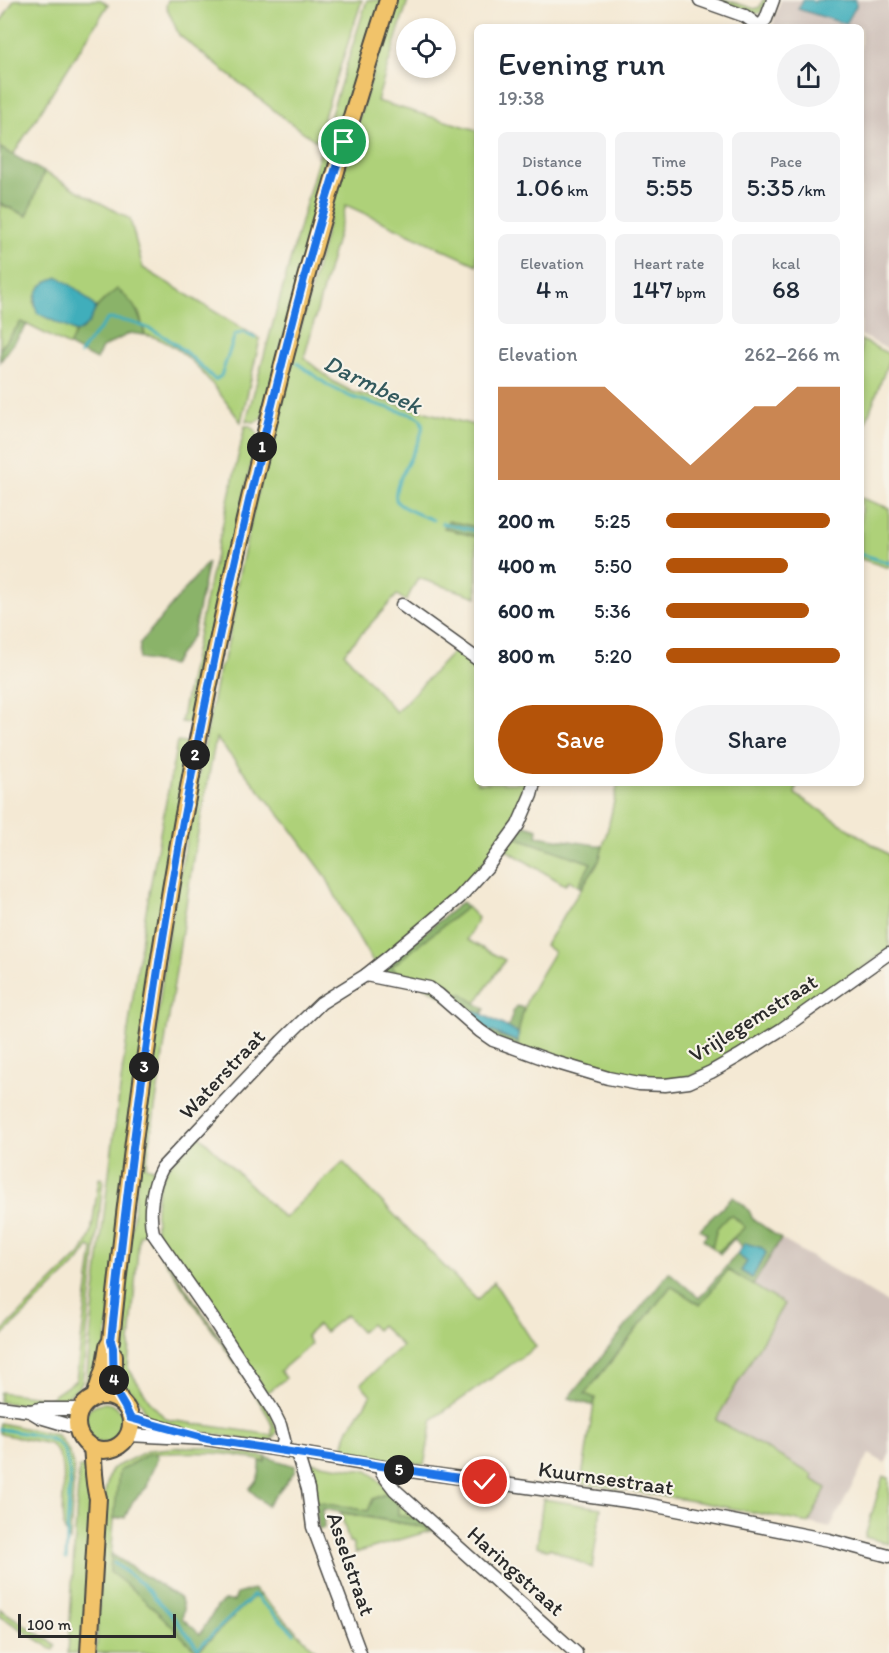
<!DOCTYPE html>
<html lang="en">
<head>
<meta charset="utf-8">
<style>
  :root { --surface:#fff; --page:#f2f2f3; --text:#1f2937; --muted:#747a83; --accent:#b45309 }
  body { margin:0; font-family:Itim,sans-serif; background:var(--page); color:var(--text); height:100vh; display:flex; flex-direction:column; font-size:22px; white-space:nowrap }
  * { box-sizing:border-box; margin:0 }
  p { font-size:20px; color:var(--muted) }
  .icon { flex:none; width:33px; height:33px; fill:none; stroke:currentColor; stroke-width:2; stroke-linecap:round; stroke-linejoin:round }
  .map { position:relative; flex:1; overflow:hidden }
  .sheet { position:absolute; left:474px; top:24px; width:390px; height:762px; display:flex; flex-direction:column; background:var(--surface); border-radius:9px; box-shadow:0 3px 9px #0003 }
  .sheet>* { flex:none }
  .buttons { position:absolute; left:396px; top:18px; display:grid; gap:12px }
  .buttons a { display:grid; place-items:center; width:60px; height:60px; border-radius:50%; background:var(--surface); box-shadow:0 3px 9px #0003; font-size:30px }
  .scale { position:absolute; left:18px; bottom:15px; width:158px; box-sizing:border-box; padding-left:6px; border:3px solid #2b2b2b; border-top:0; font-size:16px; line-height:21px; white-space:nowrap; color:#2b2b2b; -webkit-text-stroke:4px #f7f3e8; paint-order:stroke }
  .pin { position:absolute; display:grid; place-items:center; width:51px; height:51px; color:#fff; margin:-26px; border:3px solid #fff; border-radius:50%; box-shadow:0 2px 6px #0007 }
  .km { position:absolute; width:30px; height:30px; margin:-15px; border-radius:50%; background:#222; color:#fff; font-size:16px; line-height:30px; text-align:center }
  .round { display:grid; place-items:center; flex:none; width:63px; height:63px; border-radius:32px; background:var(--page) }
  .headline { display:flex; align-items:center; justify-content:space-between; height:102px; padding:0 24px }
  h1 { font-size:33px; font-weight:600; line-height:45px }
  .stats { display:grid; grid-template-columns:repeat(3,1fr); gap:9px; height:102px; padding:6px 24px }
  .stats div { display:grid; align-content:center; border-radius:9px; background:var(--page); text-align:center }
  .stats b { font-size:26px; font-weight:600 }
  .stats small { font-size:16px; font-weight:400 }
  .stats p { font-size:16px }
  .chart { height:168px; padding:12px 24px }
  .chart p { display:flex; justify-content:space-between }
  .chart svg { width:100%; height:108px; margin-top:6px; fill:var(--accent); opacity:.7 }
  .action { display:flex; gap:12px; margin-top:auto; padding:12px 24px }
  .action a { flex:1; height:69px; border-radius:36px; background:var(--accent); color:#fff; font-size:24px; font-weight:600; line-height:69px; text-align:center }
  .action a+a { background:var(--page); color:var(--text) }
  ul { padding:0 24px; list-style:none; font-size:20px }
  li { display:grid; grid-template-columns:96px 72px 1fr; align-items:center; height:45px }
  li i { height:15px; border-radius:8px; background:var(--accent) }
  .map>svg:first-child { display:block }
</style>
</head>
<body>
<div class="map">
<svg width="889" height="1653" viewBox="0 0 889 1653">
  <rect width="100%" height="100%" fill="#f7f3e8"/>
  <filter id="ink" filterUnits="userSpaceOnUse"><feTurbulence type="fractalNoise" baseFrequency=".0167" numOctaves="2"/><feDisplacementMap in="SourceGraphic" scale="12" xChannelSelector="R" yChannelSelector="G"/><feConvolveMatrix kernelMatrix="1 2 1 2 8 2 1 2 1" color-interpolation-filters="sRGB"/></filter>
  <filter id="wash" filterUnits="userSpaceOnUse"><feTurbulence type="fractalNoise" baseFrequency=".008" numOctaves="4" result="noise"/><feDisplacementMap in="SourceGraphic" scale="24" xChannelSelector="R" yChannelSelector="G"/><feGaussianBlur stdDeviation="1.35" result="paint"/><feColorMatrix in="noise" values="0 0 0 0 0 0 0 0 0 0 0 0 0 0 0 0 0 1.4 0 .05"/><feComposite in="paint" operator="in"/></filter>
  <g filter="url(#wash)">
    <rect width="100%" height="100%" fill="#f4e9d4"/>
    <g fill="#cfc1ba">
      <path d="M781 0H889V350L861 335V27H773L774 19Z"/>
      <path d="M781 1239 889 1303V1455L885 1463 869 1454 830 1528 809 1523 826 1488 716 1421 784 1304 753 1285Z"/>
    </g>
    <g fill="#aed179" stroke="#6c7e52" stroke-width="1.5" fill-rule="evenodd">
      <path d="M14 0H101L108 5 13 155 0 148V23Z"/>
      <path d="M168 0H362L316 141 285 119 179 35 166 6Z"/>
      <path d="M367 0H383L338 143 333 145 322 143Z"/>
      <path d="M395 0H408L377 101 477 130V265L346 205 304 358 334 382 353 392 477 426V527L448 521 444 528 477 537V597L418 578 406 601 397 595 344 653 396 712 457 648 477 663V783H531L516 823 464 886 374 964 343 911 325 875 289 826 216 738 193 859 146 1167 154 1169 147 1207V1231L271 1413 277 1432 272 1439 266 1443 171 1427 146 1417C143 1402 134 1389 118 1384L116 1372 119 1328 167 942 219 668 224 660 235 610 233 601 255 503 334 201ZM145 1232 246 1379 268 1416 272 1426V1435L169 1420 163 1416 151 1403 128 1368 139 1236Z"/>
      <path d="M714 0H726L755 9 760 7 763 0H769L760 13 753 14Z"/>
      <path d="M321 149 330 154 332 159 262 419 255 422 246 421Z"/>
      <path d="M44 172 130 219 143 268 260 339 241 422C217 391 187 342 145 335L139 312 107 297 96 308 79 291 36 294 34 303 38 313 76 332 69 346 22 322 0 349V204L27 216Z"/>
      <path d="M861 340 889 354V360L861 435Z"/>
      <path d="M245 426H250L258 434 222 596 216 604 205 657 206 665 195 719 189 723 181 722 204 607Z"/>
      <path d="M861 498 889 508V568L861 559Z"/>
      <path d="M177 742 186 743 189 752 104 1357 95 1381 86 1384C100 1232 120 1080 143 929 153 867 166 804 177 742Z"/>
      <path d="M618 783H797L795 794 889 855V949L837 987 710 1069 681 1079 625 1078 518 1047C518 1005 534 987 554 952L545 945 599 861 609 824Z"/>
      <path d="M515 837 591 863 578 886 569 880 565 885 505 849Z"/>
      <path d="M467 907 478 918 467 940 505 960 476 1003 461 993 451 1001 417 982 418 976 402 974 394 970 392 966Z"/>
      <path d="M199 1135 284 1218 343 1162 477 1300 494 1282 536 1347 433 1419 424 1465 342 1452 348 1430 371 1395 361 1384 402 1346 381 1325 376 1330 370 1324 361 1332 346 1315 325 1332 318 1325 306 1336 311 1344 280 1371 286 1378 267 1393 156 1231C155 1209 155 1185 169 1166 178 1155 189 1145 199 1135Z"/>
      <path d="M99 1178 103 1179 82 1382C77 1392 65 1395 62 1405L38 1407 0 1402V1392L50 1398 76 1380 93 1249 89 1247 80 1260 0 1338V1333L83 1251 91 1234Z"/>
      <path d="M728 1216H733L745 1227 718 1252 712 1247C714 1242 714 1237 715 1232 717 1226 723 1221 728 1216Z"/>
      <path d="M728 1270 784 1304 716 1420 813 1475 812 1479 826 1488 809 1523 699 1502 581 1483 595 1398 584 1395 671 1286 700 1304Z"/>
      <circle cx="104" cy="1423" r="20"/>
      <path d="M0 1423 57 1435C66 1445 73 1457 74 1471L70 1541C67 1536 63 1530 63 1523 59 1497 73 1465 50 1444L0 1434Z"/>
      <path d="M185 1447H203L266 1457 265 1462C227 1450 187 1452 148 1454L115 1508 110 1572 137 1592 198 1651 252 1598 261 1596 318 1653H96L105 1492 111 1469 149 1450Z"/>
      <path d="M308 1462 367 1471 372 1474 393 1494 388 1493 373 1499 368 1511 315 1502 304 1464Z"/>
      <path d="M82 1467 91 1468 84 1653H68L79 1468Z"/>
      <path d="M883 1476 889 1478V1544L865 1537Z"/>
      <path d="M398 1498 424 1521 398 1515Z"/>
      <path d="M543 1499 601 1508 592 1568 550 1548 548 1550 537 1546Z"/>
      <path d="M341 1513 424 1527 430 1531 355 1553 352 1542H349Z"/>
      <path d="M0 1609 56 1645 54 1650 0 1616Z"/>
    </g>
    <g fill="#8ab369" stroke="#5a6f4a" stroke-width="1.5">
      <path d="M0 148 44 172 27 216 0 203Z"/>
      <path d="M117 289C136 304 139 313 145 335L130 333 102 348 96 360 69 346 76 332C91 326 89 317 98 306 104 300 111 294 117 289Z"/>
      <path d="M21 322 27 325 0 362V349Z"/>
      <path d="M448 521 477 527V537L444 528Z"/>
      <path d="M208 562 193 635 172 665 139 659 140 643Z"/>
      <path d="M525 825 538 829 537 836 603 846 599 861 581 888 578 886 591 863 515 837Z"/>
      <path d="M462 902 467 907 392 966 394 970 402 974 418 976 417 982 386 975 383 970 385 965Z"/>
      <path d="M461 993 485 1009 482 1014 470 1010 498 1035 518 1042V1047L494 1038 451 1001Z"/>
      <path d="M517 1006 524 1008 518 1033 508 1028 513 1012Z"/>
      <path d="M733 1197C741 1203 750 1208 752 1218L781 1239 753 1285 728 1270 700 1305 671 1286 585 1394 595 1398 594 1406 569 1398 669 1272 699 1298 737 1254 747 1262 741 1271 752 1278 766 1253 762 1248 746 1244 743 1247 734 1239 720 1254 718 1252 745 1227 733 1216H728L717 1228 712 1247 703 1239 707 1234 700 1229Z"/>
      <path d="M155 1453 158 1457 149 1478 147 1487 133 1501 125 1517 114 1519 119 1471 148 1454Z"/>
      <path d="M266 1457 295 1466V1471L267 1506 249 1489C258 1480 261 1473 260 1461L265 1462Z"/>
      <path d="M388 1493 393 1494 398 1498V1515L424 1521 436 1532 424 1527 323 1509 324 1528 319 1530 315 1502 368 1511 373 1499Z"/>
      <path d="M111 1554 181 1599 184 1610 182 1618 200 1634 217 1607 224 1601H234L237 1594 253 1589 261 1596 252 1598 198 1651C188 1645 182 1636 174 1628 154 1608 133 1589 110 1572Z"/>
    </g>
    <g fill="#3faebb" stroke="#356c73" stroke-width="1.5">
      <path d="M803 0H811L814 2 817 0H856V6L846 24 798 9Z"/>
      <path d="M59 277 79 291 96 308C91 319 88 328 76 332L37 313C31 293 40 282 59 277Z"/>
      <path d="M470 1010 482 1014 518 1033V1042L488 1030 470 1015 469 1012Z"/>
      <path d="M745 1243 762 1248 766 1253 752 1278 741 1271 747 1262 737 1254Z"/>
    </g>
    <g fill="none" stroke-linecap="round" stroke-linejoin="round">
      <g stroke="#3faebb" stroke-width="3">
        <path d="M80 354 85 346 108 319C154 321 185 349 215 380L221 376 235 335 243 332 255 338"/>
        <path d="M297 363 329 386 351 397 417 416C420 419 422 420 422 423 427 441 385 489 398 503 405 510 424 516 433 520"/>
        <path d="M442 523 477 531"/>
        <path d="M861 554 889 563"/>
        <path d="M0 1429C12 1431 47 1436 55 1441 66 1447 68 1464 70 1475L66 1559"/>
        <path d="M114 1563 142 1584 175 1619 198 1648 254 1595 294 1633"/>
      </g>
    </g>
  </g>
  <g filter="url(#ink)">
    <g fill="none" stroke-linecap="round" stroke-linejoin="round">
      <defs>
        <g id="minor">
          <path d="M700 0 745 16 760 27"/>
          <path d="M760 27 766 19 773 0"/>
          <path d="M402 605 477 659"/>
          <path d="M366 975 429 988 439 995 480 1031 493 1040 551 1061 608 1078 639 1084 665 1085 689 1082 711 1072 739 1056 782 1029 889 953"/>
          <path d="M0 1407 30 1411 40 1417 77 1428"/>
          <path d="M30 1411 39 1409H80"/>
          <path d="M130 1418 179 1432"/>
          <path d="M128 1435 207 1439 281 1450 382 1467 641 1503 829 1540 889 1556"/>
          <path d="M281 1450 284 1440 280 1425 272 1409 213 1319 153 1233C148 1213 152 1186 162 1168L282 1041 321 1003 366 975 385 960 459 898 487 867 518 825 531 795 534 783"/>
          <path d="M297 1453 308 1489 313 1527 360 1653"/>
          <path d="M382 1467V1473L395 1490 576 1653"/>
        </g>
        <g id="major">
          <path d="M114 1356V1387L121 1402"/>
          <circle cx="104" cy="1423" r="27"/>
          <path d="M95 1397 104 1369 108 1346 111 1341C132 1137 160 934 199 734 248 485 311 241 388 0"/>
          <path d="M89 1653 98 1498C93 1482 94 1464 92 1447"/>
        </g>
      </defs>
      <use href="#minor" stroke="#494844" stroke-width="15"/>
      <use href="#major" stroke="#494844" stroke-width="20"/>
      <use href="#minor" stroke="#fff" stroke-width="12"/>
      <use href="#major" stroke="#f1c36a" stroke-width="16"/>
    </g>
  </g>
  <g fill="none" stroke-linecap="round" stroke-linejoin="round" filter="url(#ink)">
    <defs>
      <path id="route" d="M344 142C307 257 279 375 251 492 210 670 175 849 149 1029 134 1133 122 1237 111 1341L113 1348 114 1387C118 1398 126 1406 130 1418L207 1439 485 1482"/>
    </defs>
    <use href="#route" stroke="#fff" stroke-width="12"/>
    <use href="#route" stroke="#1a73e8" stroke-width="8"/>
  </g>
  <g text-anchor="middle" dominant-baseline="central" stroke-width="4.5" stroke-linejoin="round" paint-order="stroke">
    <g font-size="22" fill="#2b2b2b" stroke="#f7f3e8">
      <text transform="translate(753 1018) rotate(-32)">Vrijlegemstraat</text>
      <text transform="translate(222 1074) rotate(-47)">Waterstraat</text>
      <text transform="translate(606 1478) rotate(8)">Kuurnsestraat</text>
      <text transform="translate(351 1564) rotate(71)">Asselstraat</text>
      <text transform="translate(516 1571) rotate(42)">Haringstraat</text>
    </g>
    <g font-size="24" font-style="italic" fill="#32595d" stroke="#f7f3e8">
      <text transform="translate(373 384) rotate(26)">Darmbeek</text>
    </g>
  </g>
</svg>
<div class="buttons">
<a><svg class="icon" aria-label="locate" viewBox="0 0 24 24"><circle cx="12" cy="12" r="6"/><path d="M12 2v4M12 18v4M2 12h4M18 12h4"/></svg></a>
</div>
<div class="scale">100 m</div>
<div class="pin" style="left:344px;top:142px;background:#1e9e55"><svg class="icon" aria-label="arrive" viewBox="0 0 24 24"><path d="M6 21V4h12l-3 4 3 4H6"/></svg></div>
<div class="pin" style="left:485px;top:1482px;background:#d93025"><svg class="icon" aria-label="check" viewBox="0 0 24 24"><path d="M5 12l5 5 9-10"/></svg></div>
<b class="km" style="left:262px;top:447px">1</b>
<b class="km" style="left:195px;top:755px">2</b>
<b class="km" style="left:144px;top:1067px">3</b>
<b class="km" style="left:114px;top:1380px">4</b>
<b class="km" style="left:399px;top:1470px">5</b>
<section class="sheet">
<div class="headline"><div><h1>Evening run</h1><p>19:38</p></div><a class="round"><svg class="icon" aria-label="share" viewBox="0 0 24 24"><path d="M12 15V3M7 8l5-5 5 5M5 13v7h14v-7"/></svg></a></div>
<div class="stats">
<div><p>Distance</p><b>1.06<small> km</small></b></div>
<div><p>Time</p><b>5:55</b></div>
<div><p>Pace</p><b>5:35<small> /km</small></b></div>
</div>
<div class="stats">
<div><p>Elevation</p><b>4<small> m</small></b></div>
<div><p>Heart rate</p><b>147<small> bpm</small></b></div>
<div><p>kcal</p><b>68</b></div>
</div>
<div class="chart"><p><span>Elevation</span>262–266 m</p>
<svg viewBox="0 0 160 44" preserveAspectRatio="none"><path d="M0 44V6L10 6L20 6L30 6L40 6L50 6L60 14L70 22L80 30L90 38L100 30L110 22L120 14L130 14L140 6L150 6L160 6V44z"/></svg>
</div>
<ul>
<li><b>200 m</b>5:25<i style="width:94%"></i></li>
<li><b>400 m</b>5:50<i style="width:70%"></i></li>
<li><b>600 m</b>5:36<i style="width:82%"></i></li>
<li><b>800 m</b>5:20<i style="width:100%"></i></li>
</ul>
<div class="action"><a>Save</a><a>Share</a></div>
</section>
</div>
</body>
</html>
